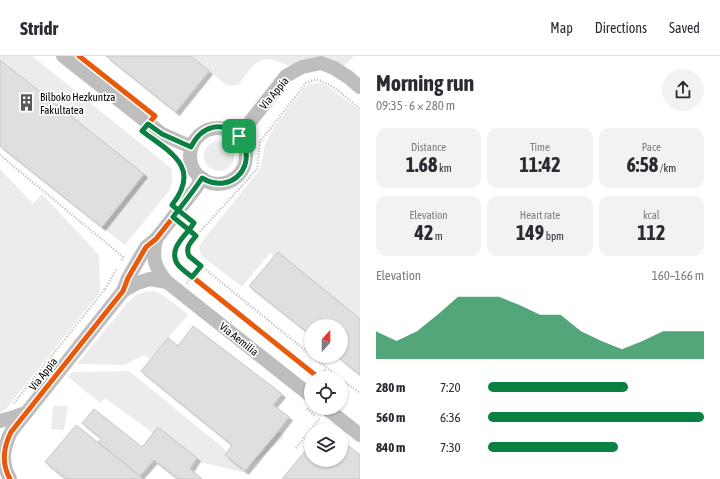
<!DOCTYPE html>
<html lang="en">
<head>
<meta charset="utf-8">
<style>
  :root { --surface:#fff; --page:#f2f2f3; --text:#2b2b33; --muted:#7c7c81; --line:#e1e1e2; --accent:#0b8043 }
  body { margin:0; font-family:"Asap Condensed",sans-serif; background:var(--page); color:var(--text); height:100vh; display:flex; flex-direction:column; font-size:15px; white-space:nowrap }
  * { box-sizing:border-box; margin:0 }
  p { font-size:13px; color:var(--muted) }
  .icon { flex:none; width:22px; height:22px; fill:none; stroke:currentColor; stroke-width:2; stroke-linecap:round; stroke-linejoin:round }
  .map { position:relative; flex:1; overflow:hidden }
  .panel { display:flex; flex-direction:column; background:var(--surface); width:360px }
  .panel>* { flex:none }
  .needle { width:26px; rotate:21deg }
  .fabs { position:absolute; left:304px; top:263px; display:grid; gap:8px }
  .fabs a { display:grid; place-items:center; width:44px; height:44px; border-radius:50%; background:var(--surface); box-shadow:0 1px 3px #0004; font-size:20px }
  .pin { position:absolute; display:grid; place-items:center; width:34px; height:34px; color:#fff; margin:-17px; border-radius:8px; box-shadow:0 2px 6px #0006 }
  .round { display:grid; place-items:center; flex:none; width:42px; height:42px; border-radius:21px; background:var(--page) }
  .summary { display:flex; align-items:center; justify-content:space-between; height:68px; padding:0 16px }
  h1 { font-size:22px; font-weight:700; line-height:30px }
  .metrics { display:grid; grid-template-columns:repeat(3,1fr); gap:6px; height:68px; padding:4px 16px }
  .metrics div { display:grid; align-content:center; border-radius:10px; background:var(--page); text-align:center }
  .metrics b { font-size:20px; font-weight:700 }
  .metrics small { font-size:11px; font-weight:400 }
  .metrics p { font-size:11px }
  .chart { height:112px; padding:8px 16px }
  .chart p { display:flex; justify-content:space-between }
  .chart svg { width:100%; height:72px; margin-top:4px; fill:var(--accent); opacity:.7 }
  ul { padding:0 16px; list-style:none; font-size:13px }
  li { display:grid; grid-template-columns:64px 48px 1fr; align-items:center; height:30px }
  li i { height:10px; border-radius:5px; background:var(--accent) }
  header { display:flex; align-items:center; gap:24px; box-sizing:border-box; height:56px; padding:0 20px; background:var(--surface); border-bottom:1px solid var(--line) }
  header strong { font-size:19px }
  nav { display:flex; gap:22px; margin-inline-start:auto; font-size:14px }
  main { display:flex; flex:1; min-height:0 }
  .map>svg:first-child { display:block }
</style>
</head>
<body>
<header>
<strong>Stridr</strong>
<nav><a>Map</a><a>Directions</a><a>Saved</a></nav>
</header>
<main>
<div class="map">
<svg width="360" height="423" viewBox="0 0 360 423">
  <defs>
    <filter id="shadow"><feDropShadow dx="3.5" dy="3.5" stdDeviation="0" flood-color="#0004"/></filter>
  </defs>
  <rect width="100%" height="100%" fill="#fff"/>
  <g fill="#ececec">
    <path d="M0 0H32L171 112C173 121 172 127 169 135L125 189 102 171 144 118 0 4Z"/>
    <path d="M191 0H354L344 10C324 0 310 0 291 10 284 8 277 5 269 3 256 1 246 20 238 29 233 30 230 30 225 28Z"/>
    <path d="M317 27H323L329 31 360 55V268L270 197 242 231 202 200C199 195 199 192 201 187L260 113 265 89 272 74 304 32 310 28Z"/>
    <circle cx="219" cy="100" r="15"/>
    <path d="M0 113 33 148 42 138 99 199 100 236 6 353 0 357Z"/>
    <path d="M154 235C167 240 177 250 188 259L150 303 144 299 124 309 77 308 130 244C138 237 143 236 154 235Z"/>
    <path d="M129 315 227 395 225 399 245 415 279 374 284 381 245 415 242 416 200 406 158 371 153 377 105 342 100 347 68 321 72 316Z"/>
    <path d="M53 350H68L64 374 51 373Z"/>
  </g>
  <g fill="#dfdfdf" stroke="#c7c7c7" filter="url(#shadow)">
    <path d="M106 0H191L209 15 176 56Z"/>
    <path d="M0 4 144 118 102 171 0 90Z"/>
    <path d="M278 196 360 263V319L337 300H341V270H311V279L249 230Z"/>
    <path d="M193 270 282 338 273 349 289 361 279 374 245 415 225 399 232 389 141 315 168 282 178 290Z"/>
    <path d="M94 353 142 391 158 371 197 402 190 413 202 423H178L154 404 140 420 98 386 102 383 82 367Z"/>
    <path d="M76 369 140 420 143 423H66L45 406Z"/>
    <path d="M341 384 360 399V423H282L311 388V404H341Z"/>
  </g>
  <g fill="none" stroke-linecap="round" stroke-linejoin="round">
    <g stroke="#b9b9b9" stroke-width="2.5" stroke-dasharray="1 2" stroke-linecap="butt">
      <path d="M0 99 123 201 122 204"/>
      <path d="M182 168 196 180C191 186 185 191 189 200L311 299"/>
      <path d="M196 180 257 113 260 86 306 27C309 26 312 24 315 24 329 24 349 44 360 53"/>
      <path d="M187 227 201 210"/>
      <path d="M105 233 116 214"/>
      <path d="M312 300 340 322"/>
      <path d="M319 322 326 312"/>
      <path d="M341 323 360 337"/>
      <path d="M14 347 105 233H106"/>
      <path d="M307 353 315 360"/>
      <path d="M296 392 319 363"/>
    </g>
    <g stroke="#bebebe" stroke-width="14">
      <path d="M63 0 162 78 191 91"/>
      <circle cx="218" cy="100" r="28"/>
      <path d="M239 80 286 20 302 11 321 7 334 12 348 21 360 31"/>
      <path d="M156 183C152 202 154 211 167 226L311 340"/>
      <path d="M123 235 137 227 150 223 167 226"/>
      <path d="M326 352 360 379"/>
      <path d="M0 365 11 362 25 357"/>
      <path d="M10 423C1 407 3 392 11 376L123 235 128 222 146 191 156 183 196 132 202 122"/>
    </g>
    <defs>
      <g id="cycleway">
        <path d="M79 0 155 60 142 75C170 96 202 111 172 149L194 167C183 181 167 193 180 211L319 322"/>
        <path d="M10 423C1 407 3 392 11 376L123 235 128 222 146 191 156 183 196 132 202 122"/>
      </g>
    </defs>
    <use href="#cycleway" stroke="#fff" stroke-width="8"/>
    <use href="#cycleway" stroke="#e8590c" stroke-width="5"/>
  </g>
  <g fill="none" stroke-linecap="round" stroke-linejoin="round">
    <defs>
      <path id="route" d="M239 80C260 108 232 140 202 122 193 136 183 148 173 161L189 174C180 184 168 197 179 210 183 214 188 218 192 221L201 210 189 200C185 191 191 186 196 180L189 174 194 167C187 161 179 155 172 149 202 111 170 96 142 75L148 68 162 78 191 91C201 70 221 64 239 80"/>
    </defs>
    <use href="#route" stroke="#fff" stroke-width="8"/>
    <use href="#route" stroke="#0b8043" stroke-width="5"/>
  </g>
  <defs>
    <symbol id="building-bare" viewBox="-9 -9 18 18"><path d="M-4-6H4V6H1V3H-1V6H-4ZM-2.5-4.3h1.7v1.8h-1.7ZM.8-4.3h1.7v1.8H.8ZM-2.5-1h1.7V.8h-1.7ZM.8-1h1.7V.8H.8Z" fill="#595959" stroke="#fff" stroke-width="2.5" paint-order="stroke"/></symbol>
  </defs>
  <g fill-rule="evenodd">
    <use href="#building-bare" x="14" y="34" width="25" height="25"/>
  </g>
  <g text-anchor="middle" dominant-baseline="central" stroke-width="3.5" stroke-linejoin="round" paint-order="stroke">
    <g font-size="11" fill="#000" stroke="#fff">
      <text transform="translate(274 37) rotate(-50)">Via Appia</text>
      <text transform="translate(239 283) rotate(38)">Via Aemilia</text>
      <text transform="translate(43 318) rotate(-52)">Via Appia</text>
    </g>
    <g font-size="11" fill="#000" stroke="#fff" text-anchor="start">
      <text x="40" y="41">Bilboko Hezkuntza<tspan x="40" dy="13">Fakultatea</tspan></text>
    </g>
  </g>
</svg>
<div class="fabs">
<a><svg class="needle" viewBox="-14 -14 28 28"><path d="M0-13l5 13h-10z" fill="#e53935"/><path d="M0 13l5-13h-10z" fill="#7c7c81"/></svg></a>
<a><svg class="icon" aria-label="locate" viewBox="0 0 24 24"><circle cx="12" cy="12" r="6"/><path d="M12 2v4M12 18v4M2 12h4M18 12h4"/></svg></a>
<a><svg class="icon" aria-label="layers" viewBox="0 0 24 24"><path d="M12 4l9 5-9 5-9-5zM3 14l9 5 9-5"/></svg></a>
</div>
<div class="pin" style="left:239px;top:80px;background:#1e9e55"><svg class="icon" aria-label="arrive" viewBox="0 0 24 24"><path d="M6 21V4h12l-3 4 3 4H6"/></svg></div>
</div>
<section class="panel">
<div class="summary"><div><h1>Morning run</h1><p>09:35 · 6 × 280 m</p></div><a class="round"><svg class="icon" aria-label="share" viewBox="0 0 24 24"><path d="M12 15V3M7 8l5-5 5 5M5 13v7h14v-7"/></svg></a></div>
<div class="metrics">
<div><p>Distance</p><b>1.68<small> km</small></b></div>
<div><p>Time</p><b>11:42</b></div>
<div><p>Pace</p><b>6:58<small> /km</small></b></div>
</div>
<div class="metrics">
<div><p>Elevation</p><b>42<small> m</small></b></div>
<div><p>Heart rate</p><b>149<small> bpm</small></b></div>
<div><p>kcal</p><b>112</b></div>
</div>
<div class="chart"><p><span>Elevation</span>160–166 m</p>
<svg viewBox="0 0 160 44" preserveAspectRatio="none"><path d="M0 44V27L10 33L20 27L30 17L40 6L50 6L60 6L70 11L80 17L90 17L100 27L110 33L120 38L130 33L140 27L150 27L160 27V44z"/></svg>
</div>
<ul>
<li><b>280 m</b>7:20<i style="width:65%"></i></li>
<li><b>560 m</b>6:36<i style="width:100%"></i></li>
<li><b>840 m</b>7:30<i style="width:60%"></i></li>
</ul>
</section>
</main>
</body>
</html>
